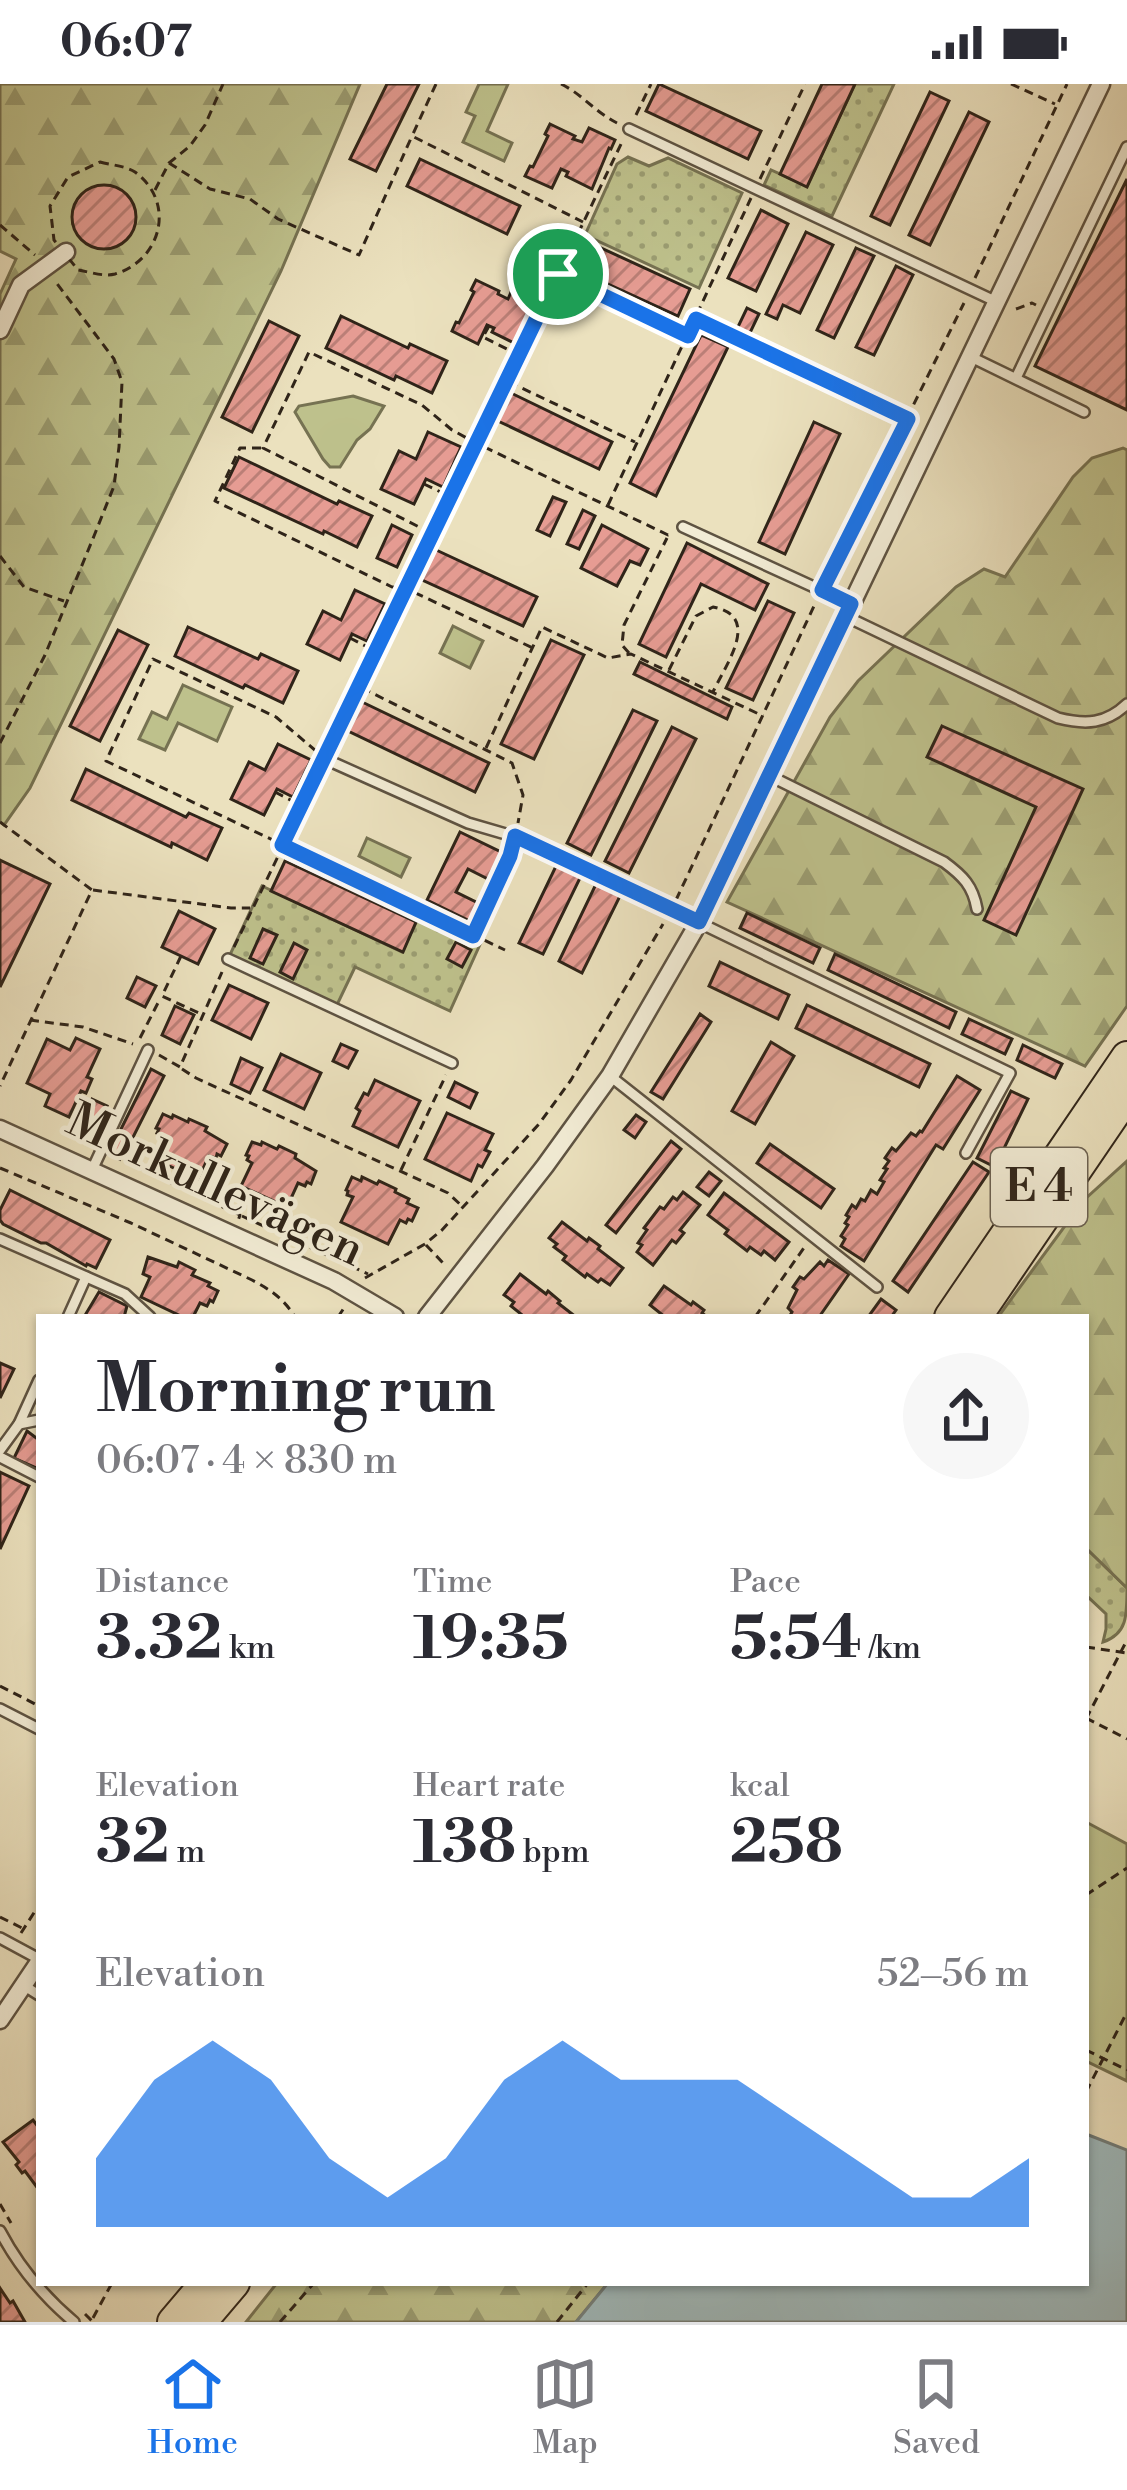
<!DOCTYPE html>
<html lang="en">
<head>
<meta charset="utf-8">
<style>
  :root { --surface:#fff; --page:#f7f7f7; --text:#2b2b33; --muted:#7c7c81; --line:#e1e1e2; --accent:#1a73e8 }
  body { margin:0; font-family:"Libre Bodoni",serif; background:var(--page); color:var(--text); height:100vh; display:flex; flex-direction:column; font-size:45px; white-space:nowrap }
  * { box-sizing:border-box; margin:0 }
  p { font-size:39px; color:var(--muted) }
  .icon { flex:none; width:66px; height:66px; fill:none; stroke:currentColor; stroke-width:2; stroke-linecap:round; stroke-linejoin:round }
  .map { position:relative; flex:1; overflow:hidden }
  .sheet { position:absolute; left:36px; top:1230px; width:1053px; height:972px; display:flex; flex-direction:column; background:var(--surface); border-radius:0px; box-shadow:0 3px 9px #0004 }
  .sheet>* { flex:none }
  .pin { position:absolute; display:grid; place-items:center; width:102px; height:102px; color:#fff; margin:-51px; border:6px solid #fff; border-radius:50%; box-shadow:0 3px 12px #0007 }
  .round { display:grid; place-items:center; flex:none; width:126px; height:126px; border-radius:63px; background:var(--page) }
  .head { display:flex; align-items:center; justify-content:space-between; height:204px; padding:0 60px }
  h1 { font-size:66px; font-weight:700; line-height:90px }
  .metrics { display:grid; grid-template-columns:repeat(3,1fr); gap:18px; height:204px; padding:12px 60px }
  .metrics div { display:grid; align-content:center }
  .metrics b { font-size:60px; font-weight:700 }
  .metrics small { font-size:33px; font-weight:400 }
  .metrics p { font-size:33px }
  .chart { height:336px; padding:24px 60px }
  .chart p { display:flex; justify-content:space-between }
  .chart svg { width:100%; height:216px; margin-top:12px; fill:var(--accent); opacity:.7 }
  .status { display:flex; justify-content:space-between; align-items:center; height:84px; padding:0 60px; background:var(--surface); direction:ltr }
  .status svg { height:33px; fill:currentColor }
  .tabs { display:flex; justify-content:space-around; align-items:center; height:168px; border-top:3px solid var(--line); background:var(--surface); font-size:33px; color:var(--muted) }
  .tabs a { display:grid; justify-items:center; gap:6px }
  .tabs .on { color:var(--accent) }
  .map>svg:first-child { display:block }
</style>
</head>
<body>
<div class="status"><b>06:07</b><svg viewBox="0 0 49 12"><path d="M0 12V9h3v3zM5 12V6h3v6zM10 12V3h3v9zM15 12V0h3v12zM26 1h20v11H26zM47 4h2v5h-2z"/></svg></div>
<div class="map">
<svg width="1127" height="2238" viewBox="0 0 1127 2238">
  <defs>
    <pattern id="grass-dots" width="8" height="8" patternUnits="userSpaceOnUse" patternTransform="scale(3)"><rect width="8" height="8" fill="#bec18c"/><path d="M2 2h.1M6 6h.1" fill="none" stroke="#9b9d72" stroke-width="1.8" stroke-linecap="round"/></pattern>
    <pattern id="forest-firs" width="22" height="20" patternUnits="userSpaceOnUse" patternTransform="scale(3)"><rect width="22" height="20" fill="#bec18c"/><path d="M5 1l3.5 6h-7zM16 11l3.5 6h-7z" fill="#9b9d72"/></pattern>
    <pattern id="building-hatch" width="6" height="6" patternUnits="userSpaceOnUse" patternTransform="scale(3)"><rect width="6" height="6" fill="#e69c93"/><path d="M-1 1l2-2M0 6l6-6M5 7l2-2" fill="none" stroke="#bb7f77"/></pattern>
  </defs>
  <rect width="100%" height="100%" fill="#ebe1be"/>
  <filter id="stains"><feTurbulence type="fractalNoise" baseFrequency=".00167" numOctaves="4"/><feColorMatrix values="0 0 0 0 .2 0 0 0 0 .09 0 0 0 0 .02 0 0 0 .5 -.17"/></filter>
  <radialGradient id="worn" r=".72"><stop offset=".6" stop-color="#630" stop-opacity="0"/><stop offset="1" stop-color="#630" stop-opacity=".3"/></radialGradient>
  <g fill="url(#grass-dots)" stroke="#767252" stroke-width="3">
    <path d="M855 0H894L832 132 764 101 771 86 807 102Z"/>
    <path d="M628 73 649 82 668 74 742 109 699 204 585 151 617 80Z"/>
    <path d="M262 802 402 868 421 828 482 856 450 927 355 883 335 925 228 875Z"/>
    <path d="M1086 1464 1127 1504C1127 1532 1127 1550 1103 1558L1106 1545V1530L1086 1511Z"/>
  </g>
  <g fill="url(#forest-firs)" stroke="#767252" stroke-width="3">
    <path d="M0 0H360L281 187 30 704 4 741 0 738V210L16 175 0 167Z"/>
    <path d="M1123 364 1127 366V922L1085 982 727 818 830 633 858 597 956 503 984 485 1005 493 1073 393 1092 374Z"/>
    <path d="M1127 1077V1504L1086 1464V1233H998L1084 1116Z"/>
    <path d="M277 2199H608L576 2238H246Z"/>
  </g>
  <g fill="#bec18c" stroke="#767252" stroke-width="3">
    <path d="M479 0H508L487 47 512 59 504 77 463 58 475 32 466 28Z"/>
    <path d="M353 312 384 322 370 345 357 356 340 383H330L323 375 295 328 299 322Z"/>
    <path d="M453 542 483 557 470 584 440 569Z"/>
    <path d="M183 601 232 623 217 657 178 639 165 666 139 655 152 628 167 635Z"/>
    <path d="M367 754 410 774 401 793 359 772Z"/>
    <path d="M1086 1738 1127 1760V1997L1086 1977Z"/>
  </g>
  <path fill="#9fbabd" stroke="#727e7b" stroke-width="3" d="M1086 2050 1127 2066V2238H576L608 2199H1086Z"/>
  <g fill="url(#building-hatch)" stroke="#2f2419" stroke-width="3">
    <path d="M387 0H419L376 87 350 75Z"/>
    <path d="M659 0 761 47 748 75 646 27Z"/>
    <path d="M822 0H855L807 103 780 90Z"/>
    <path d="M930 8 949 17 890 141 871 132Z"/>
    <path d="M969 28 989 38 930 161 909 151Z"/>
    <path d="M550 40 575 52 573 55 582 58 589 44 615 56 611 65 609 64 592 105 566 92 568 88 561 85 552 104 525 92 530 82 533 83 548 52 545 50Z"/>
    <path d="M420 75 520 122 507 150 407 102Z"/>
    <path d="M1127 95V326L1035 282Z"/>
    <circle cx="104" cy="133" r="32"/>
    <path d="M761 126 788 140 756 207 728 194Z"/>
    <path d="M806 148 833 161 800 229 783 221 777 235 766 230Z"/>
    <path d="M586 157 690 205 678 232 573 184Z"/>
    <path d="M856 164 874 172 834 254 817 246Z"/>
    <path d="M896 182 913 191 874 271 856 263Z"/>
    <path d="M476 196 499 207 498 210 508 215 515 199 541 212 537 221 535 219 518 261 492 248 494 244 487 241 478 260 452 247 456 238 459 239 474 208 471 206Z"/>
    <path d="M747 224 759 230 747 255 735 249Z"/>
    <path d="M341 232 408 264 410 260 447 277 432 309 396 292 394 296 326 264Z"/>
    <path d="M269 237 299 252 252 348 222 333Z"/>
    <path d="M701 251 728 263 656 412 630 399Z"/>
    <path d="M511 309 612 358 599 385 498 337Z"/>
    <path d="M814 338 840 350 785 470 759 458Z"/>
    <path d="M428 348 461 363 443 403 426 395 414 420 381 405 399 367 416 375Z"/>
    <path d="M239 373 337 420 339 417 372 432 357 463 324 447 323 450 224 404Z"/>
    <path d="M553 413 566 418 550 452 537 446Z"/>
    <path d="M583 426 595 432 579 465 567 460Z"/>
    <path d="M392 441 412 451 397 483 377 474Z"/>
    <path d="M602 441 648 465 640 481 630 477 617 502 581 484Z"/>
    <path d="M687 459 768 500 755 526 701 500 666 573 639 560Z"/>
    <path d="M434 465 537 513 523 542 420 495Z"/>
    <path d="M355 506 385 520 367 557 352 550 340 576 307 560 323 527 341 536Z"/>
    <path d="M768 517 794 529 753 616 726 604Z"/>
    <path d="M188 543 258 575 261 570 298 587 283 619 245 601 243 604 175 572Z"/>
    <path d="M118 546 148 561 100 657 70 642Z"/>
    <path d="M551 556 584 571 534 675 501 660Z"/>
    <path d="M640 578 732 623 727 635 634 590Z"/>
    <path d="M360 617 489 679 475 708 346 646Z"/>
    <path d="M633 626 657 637 591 771 567 759Z"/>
    <path d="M942 642 1083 705 1016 851 984 836 1036 723 927 673Z"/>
    <path d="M672 643 696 655 629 789 605 777Z"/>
    <path d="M278 660 311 676 293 713 277 705 264 731 231 715 249 678 265 686Z"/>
    <path d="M86 685 186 733 189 729 222 744 207 776 172 759 171 763 72 716Z"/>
    <path d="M460 748 503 769 488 795 468 785 456 808 478 819 470 837 427 816Z"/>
    <path d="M0 776 50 800 0 903Z"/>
    <path d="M285 777 416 838 403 868 271 807Z"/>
    <path d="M557 780 581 792 543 870 519 859Z"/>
    <path d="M597 798 621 810 582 889 559 877Z"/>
    <path d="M179 827 215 845 198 880 162 863Z"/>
    <path d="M747 829 820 864 813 879 740 844Z"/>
    <path d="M263 845 277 851 263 880 250 874Z"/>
    <path d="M456 858 471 866 462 883 447 875Z"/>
    <path d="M294 859 307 866 293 895 280 888Z"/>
    <path d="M835 870 956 928 949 944 828 886Z"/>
    <path d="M720 878 789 911 778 935 709 902Z"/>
    <path d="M137 893 156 902 145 923 127 914Z"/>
    <path d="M229 901 268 919 251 955 212 936Z"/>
    <path d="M807 921 930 980 919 1003 796 944Z"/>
    <path d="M175 922 194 931 180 960 162 951Z"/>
    <path d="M700 930 711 938 663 1015 651 1008Z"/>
    <path d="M969 935 1012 955 1005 970 962 950Z"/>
    <path d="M76 954 100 965 87 993 92 995 86 1009 81 1007 69 1033 45 1022 50 1010 27 999 47 955 70 966Z"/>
    <path d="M771 958 794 972 755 1040 732 1027Z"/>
    <path d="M341 960 357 967 348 984 333 977Z"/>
    <path d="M1023 961 1062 980 1055 994 1017 976Z"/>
    <path d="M281 970 321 989 304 1025 264 1006Z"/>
    <path d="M241 974 262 984 250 1009 231 1000Z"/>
    <path d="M151 985 164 992 124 1071 111 1065Z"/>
    <path d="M957 992 980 1006 943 1065 936 1061 864 1177 841 1162 845 1155 841 1152 848 1141 845 1139 849 1133 846 1131 852 1121 856 1124 861 1115 865 1117 871 1106 877 1110 884 1098 880 1096 887 1085 884 1084 889 1077 885 1074 892 1064 896 1067 911 1049 916 1052 920 1047 922 1048Z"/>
    <path d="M375 996 420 1017 398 1063 353 1042 360 1027 356 1024 364 1009 368 1011Z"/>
    <path d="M455 998 477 1009 470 1024 448 1013Z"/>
    <path d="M1011 1007 1028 1015 995 1083 977 1074Z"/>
    <path d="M92 1015 107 1022 92 1051 77 1044Z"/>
    <path d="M447 1029 493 1050 485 1066 490 1068 482 1083 478 1081 471 1097 425 1075Z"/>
    <path d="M163 1030 172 1034 173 1031 188 1038 189 1035 207 1043 205 1047 227 1060 221 1072 217 1070 216 1074 209 1072 198 1095 152 1074 163 1051 157 1049 159 1045 156 1044Z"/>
    <path d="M636 1031 646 1038 635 1054 624 1046Z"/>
    <path d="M671 1057 681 1065 616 1149 606 1141Z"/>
    <path d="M252 1058 261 1061 262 1058 277 1065 279 1062 296 1070 295 1074 316 1087 311 1100 307 1098 305 1102 298 1099 287 1123 241 1102 252 1079 247 1076 249 1072 246 1071Z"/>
    <path d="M770 1060 834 1105 821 1124 757 1079Z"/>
    <path d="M973 1078 989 1088 908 1208 893 1197Z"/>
    <path d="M709 1088 721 1097 709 1112 697 1103Z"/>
    <path d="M352 1093 361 1097 362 1093 377 1100 379 1097 396 1105 395 1108 409 1115 407 1119 418 1124 412 1137 408 1135 406 1139 400 1136 388 1160 341 1138 353 1113 347 1111 348 1107 346 1106Z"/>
    <path d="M10 1106 110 1156 96 1184 87 1180 86 1182 46 1159H41L3 1140 0 1136V1126Z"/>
    <path d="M683 1108 700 1121 680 1146 684 1149 676 1159 672 1156 653 1181 637 1168 642 1161 638 1159 647 1146 644 1144 660 1123 664 1125 673 1113 677 1116Z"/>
    <path d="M724 1109 789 1158 775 1176 764 1167 761 1171 750 1163 747 1167 725 1150 728 1146 708 1131Z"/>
    <path d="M562 1138 587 1157 589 1154 600 1162 598 1165 623 1184 610 1201 601 1195 598 1198 587 1190 585 1193 563 1176 566 1172 554 1163 557 1160 549 1154Z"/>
    <path d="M148 1173 177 1183 179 1178 195 1186 192 1191 210 1199 208 1202 218 1207 213 1218 210 1216 207 1222 200 1219 193 1233H183L141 1213 150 1193 143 1190Z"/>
    <path d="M828 1176 849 1190 819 1233H789L792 1228 788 1224 797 1206 793 1203 800 1193 804 1195 820 1178 824 1182Z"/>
    <path d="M520 1190 546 1210 548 1207 560 1217 558 1219 576 1233H519L521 1230 511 1222 514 1218 504 1211Z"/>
    <path d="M664 1202 691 1221 693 1218 704 1226 702 1229 707 1233H665L650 1221Z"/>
    <path d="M99 1208 127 1222 124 1233H84Z"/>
    <path d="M881 1215 896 1226 891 1233H868Z"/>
    <path d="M0 1279 14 1285 0 1314Z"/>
    <path d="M27 1347 39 1356V1385L14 1374Z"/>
    <path d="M0 1388 29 1402 0 1465Z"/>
    <path d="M33 2036 39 2044V2106L25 2087 22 2089 16 2081 19 2078 3 2058Z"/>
    <path d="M0 2204 10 2219 13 2217 25 2238H0Z"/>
  </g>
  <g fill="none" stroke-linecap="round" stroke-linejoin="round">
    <defs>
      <g id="lane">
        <path d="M629 45 997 218"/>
        <path d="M971 273 1084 328"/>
        <path d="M1016 294 1127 63"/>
        <path d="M683 443 851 520"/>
        <path d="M845 532 1058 634C1086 641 1106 640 1127 620"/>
        <path d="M325 675 468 739 530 757 1010 989 966 1069"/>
        <path d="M770 692 944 778C963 792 973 802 977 825"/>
        <path d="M228 875 452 979"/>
        <path d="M610 992 877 1203"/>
        <path d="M92 1086 148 966"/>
        <path d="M0 1155 125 1210 150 1233"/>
        <path d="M68 1233 86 1193"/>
        <path d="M19 1340 39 1336"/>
        <path d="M0 1366 19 1340 39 1296"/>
        <path d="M0 1373 39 1393"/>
        <path d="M0 1625 39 1645"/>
        <path d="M0 1854 39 1875"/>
        <path d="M23 1901 39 1911"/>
        <path d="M0 2147C19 2183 43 2212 74 2238"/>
      </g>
      <g id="street">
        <path d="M0 246 21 201 66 168"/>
        <path d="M0 1045 334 1197 395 1233"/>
        <path d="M427 1233 545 1082 610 992 699 838 1101 0"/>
        <path d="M0 1936 39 1878"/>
      </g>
      <g id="highway">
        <path d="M950 1233 1127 973"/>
        <path d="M976 1233 1127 1011"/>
        <path d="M173 2238 206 2199"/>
        <path d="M201 2238 234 2199"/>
      </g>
    </defs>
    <use href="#lane" stroke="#5e5342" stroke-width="14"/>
    <use href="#street" stroke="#5e5342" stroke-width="21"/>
    <use href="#highway" stroke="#2f2419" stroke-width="34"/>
    <g stroke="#2f2419" stroke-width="3" stroke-dasharray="9 6" stroke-linecap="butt">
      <path d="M436 0 412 52 583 138"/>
      <path d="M561 0C582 10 595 28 617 39"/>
      <path d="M1011 0 1055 20"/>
      <path d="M636 31 651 0"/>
      <path d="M100 78C111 81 126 82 135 88 176 118 162 176 115 190 104 193 90 188 78 186L54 156 50 122 68 93Z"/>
      <path d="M169 79 210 105 250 115 278 135 359 171 412 52"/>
      <path d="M760 95 805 0"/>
      <path d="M155 106 169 79 190 62 205 41 223 0"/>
      <path d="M0 141 35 171"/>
      <path d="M560 191 686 251"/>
      <path d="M975 194 1067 0"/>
      <path d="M1016 225 1032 219 1036 221"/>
      <path d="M697 235 905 334"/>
      <path d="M489 242 483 253 517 270"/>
      <path d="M509 298 635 358"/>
      <path d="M261 364H240L215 417 392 503 407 505 533 564"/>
      <path d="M424 400 449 412"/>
      <path d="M608 421 751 114"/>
      <path d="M431 449 263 364 309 268 422 321 452 346 476 359 668 451 673 449"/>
      <path d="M0 472 24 503 64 517"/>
      <path d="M827 495 964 219"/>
      <path d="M350 554 375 567"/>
      <path d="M629 569 622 561 624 541 667 454"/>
      <path d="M669 586 696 532 713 523C762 532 726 580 713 608"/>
      <path d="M362 604 512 679 523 711 518 739"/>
      <path d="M0 659 45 571 94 452 114 402 119 363 122 298 114 275 55 197"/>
      <path d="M331 663 623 56"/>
      <path d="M486 664 542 543 608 574 631 570 763 632"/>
      <path d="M316 667 276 633 153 575 106 677 505 866"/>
      <path d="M275 708 300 721"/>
      <path d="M0 738 92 806 0 1002"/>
      <path d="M93 806 231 824H250"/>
      <path d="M676 816 815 520"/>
      <path d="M474 850 512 766"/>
      <path d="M234 863 319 688"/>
      <path d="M181 872 162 912 201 930"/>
      <path d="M30 936 83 943 133 960"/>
      <path d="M140 954 160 915"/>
      <path d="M159 971 180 983 222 888"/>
      <path d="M182 985 196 994 448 1109 463 1123"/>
      <path d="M113 1072 240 1131 238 1137"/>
      <path d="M0 1084 131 1139 252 1196C271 1206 284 1215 295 1233"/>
      <path d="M401 1086 446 991"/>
      <path d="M242 1132 368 1190"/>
      <path d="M426 1161 444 1180"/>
      <path d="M365 1194 425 1160 442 1146 539 1040 571 996 663 840"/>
      <path d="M338 1233 346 1221"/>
      <path d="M755 1233 806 1161"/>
      <path d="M1086 1563 1127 1569"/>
      <path d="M0 1602 39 1622"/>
      <path d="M1086 1634 1127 1655"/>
      <path d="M1086 1635 1127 1556"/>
      <path d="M1086 1811 1127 1784"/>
      <path d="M0 1833 24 1845"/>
      <path d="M21 1849 39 1821"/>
      <path d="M1086 1966 1127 1986"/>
      <path d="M1086 2008 1127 1928"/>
      <path d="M0 2120 11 2139"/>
      <path d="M85 2230 93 2238"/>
      <path d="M93 2234 112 2199"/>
      <path d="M280 2238 314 2199"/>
      <path d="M557 2238 588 2199"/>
    </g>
    <use href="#lane" stroke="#f2ecd5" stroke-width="9"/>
    <use href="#street" stroke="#f2ecd5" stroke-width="16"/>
    <use href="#highway" stroke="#ebe1be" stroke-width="30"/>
  </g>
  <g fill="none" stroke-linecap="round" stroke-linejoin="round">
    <defs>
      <path id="route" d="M558 190 688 252 696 235 908 335 822 506 851 520 699 838 515 752 510 772 473 852 282 761Z"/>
    </defs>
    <use href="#route" stroke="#fff" stroke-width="24"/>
    <use href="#route" stroke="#1a73e8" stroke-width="15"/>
  </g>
  <g text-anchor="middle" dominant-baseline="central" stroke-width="9" stroke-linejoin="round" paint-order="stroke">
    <rect fill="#f2ecd5" stroke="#6a6051" stroke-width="3" x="991" y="1064" width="96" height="78" rx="9"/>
    <g font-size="45" font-weight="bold" fill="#2f2419">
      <text x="1039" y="1103">E 4</text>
    </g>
    <g font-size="48" fill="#2f2419" stroke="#f2ecd5">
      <text transform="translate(215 1102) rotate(25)">Morkullevägen</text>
    </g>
  </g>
  <rect width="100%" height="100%" filter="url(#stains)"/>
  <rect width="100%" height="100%" fill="url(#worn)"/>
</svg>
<div class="pin" style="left:558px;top:190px;background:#1e9e55"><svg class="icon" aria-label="arrive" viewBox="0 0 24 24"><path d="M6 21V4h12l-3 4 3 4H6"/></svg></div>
<section class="sheet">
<div class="head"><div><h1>Morning run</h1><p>06:07 · 4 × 830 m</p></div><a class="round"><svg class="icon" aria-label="share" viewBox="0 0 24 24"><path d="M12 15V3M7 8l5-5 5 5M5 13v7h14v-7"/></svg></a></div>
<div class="metrics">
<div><p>Distance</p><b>3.32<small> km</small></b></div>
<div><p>Time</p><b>19:35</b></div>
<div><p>Pace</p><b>5:54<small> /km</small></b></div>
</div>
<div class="metrics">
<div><p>Elevation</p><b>32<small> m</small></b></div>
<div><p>Heart rate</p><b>138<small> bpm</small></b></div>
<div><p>kcal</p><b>258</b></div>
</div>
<div class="chart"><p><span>Elevation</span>52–56 m</p>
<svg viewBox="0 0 160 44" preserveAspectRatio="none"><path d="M0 44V30L10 14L20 6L30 14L40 30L50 38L60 30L70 14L80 6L90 14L100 14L110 14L120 22L130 30L140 38L150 38L160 30V44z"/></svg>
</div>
</section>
</div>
<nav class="tabs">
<a class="on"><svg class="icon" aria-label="home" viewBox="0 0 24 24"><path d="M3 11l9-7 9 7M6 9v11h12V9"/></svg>Home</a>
<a><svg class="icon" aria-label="map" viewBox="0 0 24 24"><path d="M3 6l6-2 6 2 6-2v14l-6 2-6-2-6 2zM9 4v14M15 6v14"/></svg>Map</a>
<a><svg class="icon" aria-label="saved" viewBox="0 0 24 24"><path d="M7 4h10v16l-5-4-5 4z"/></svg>Saved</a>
</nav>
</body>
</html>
